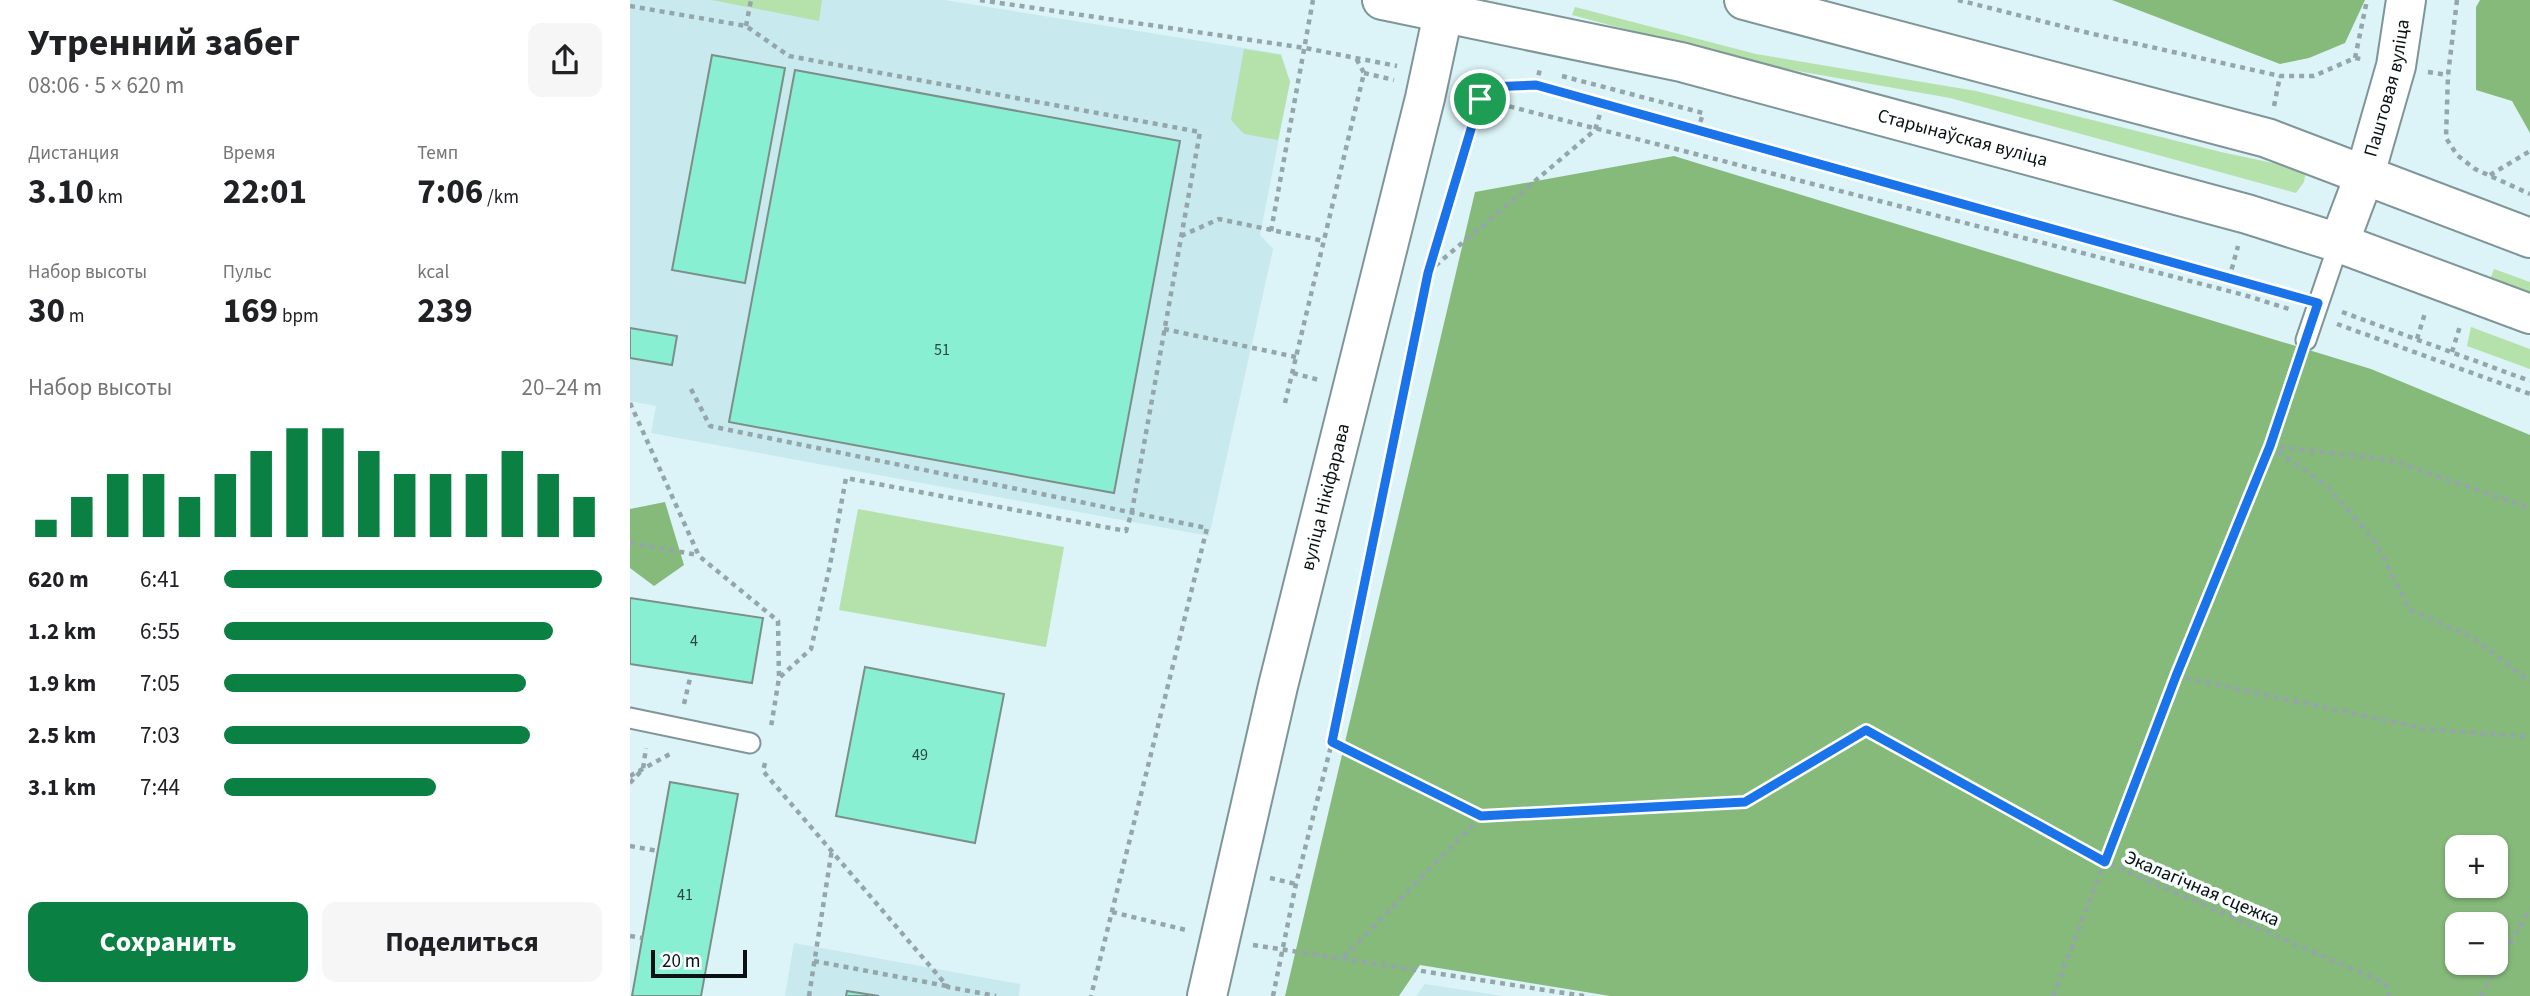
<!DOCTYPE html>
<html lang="ru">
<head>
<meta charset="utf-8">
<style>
  :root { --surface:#fff; --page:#f6f6f6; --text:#202124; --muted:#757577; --accent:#0b8043 }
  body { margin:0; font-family:"Source Sans 3",sans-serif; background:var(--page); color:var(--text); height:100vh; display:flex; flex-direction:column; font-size:26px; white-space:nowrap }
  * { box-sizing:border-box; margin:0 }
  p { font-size:23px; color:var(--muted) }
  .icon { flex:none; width:38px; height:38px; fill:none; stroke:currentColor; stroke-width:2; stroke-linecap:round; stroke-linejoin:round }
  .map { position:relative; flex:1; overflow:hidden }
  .sheet { display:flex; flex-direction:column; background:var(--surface); width:630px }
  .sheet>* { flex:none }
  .controls { position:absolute; left:1815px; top:835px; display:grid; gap:14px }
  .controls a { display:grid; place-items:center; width:63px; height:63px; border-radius:14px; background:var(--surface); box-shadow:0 2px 5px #0004; font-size:35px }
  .scale { position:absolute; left:21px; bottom:18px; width:96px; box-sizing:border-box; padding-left:7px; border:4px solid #091112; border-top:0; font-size:19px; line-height:24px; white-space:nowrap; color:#091112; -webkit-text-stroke:5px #f8fdfd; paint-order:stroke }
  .pin { position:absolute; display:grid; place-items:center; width:60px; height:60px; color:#fff; margin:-30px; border:4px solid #fff; border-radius:50%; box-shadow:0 2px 7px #0007 }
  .round { display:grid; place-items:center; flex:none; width:74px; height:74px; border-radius:14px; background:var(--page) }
  .headline { display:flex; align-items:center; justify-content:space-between; height:119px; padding:0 28px }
  h1 { font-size:38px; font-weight:700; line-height:52px }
  .figures { display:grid; grid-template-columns:repeat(3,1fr); gap:10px; height:119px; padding:7px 28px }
  .figures div { display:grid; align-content:center }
  .figures b { font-size:35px; font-weight:700 }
  .figures small { font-size:19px; font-weight:400 }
  .figures p { font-size:19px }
  .chart { height:196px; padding:14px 28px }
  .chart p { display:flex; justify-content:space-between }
  .chart svg { width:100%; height:126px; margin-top:7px; stroke:var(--accent); stroke-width:6 }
  .action { display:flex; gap:14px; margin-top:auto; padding:14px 28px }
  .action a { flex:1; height:80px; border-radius:14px; background:var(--accent); color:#fff; font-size:28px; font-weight:700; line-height:80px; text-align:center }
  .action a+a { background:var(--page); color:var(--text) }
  ul { padding:0 28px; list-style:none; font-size:23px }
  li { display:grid; grid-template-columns:112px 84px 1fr; align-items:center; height:52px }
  li i { height:18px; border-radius:9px; background:var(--accent) }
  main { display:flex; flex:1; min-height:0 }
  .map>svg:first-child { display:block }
</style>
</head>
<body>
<main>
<section class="sheet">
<div class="headline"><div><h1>Утренний забег</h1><p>08:06 · 5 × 620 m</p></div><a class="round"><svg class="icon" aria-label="share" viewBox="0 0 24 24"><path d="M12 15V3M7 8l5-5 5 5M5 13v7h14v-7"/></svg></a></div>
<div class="figures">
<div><p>Дистанция</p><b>3.10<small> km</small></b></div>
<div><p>Время</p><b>22:01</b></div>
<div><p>Темп</p><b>7:06<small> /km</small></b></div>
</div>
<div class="figures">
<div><p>Набор высоты</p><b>30<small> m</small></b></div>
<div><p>Пульс</p><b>169<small> bpm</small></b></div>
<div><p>kcal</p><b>239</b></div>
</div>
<div class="chart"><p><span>Набор высоты</span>20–24 m</p>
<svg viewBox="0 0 160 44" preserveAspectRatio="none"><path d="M5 44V38M15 44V30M25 44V22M35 44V22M45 44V30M55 44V22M65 44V14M75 44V6M85 44V6M95 44V14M105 44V22M115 44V22M125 44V22M135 44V14M145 44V22M155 44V30"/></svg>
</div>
<ul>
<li><b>620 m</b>6:41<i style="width:100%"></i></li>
<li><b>1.2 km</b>6:55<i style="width:87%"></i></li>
<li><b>1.9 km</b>7:05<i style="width:80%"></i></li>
<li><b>2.5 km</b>7:03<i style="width:81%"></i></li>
<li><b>3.1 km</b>7:44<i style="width:56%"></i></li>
</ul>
<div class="action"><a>Сохранить</a><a>Поделиться</a></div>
</section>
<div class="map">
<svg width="1900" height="996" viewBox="0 0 1900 996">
  <rect width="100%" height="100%" fill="#dcf4f7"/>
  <g fill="#c8e9ee">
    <path d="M0 0H314L651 54 660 82 630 235 643 249 579 536 21 433 26 406 0 401Z"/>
    <path d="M164 943 390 984 389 996H155Z"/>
    <path d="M795 984 873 996H786Z"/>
  </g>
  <g fill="#b5e1ab">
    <path d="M82 0H192L189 21Z"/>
    <path d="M945 7 1126 54 1346 91 1591 152 1676 170 1674 182 1666 193 1320 98 1122 63 942 15Z"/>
    <path d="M614 49 651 55 660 82 648 140 614 134 601 120Z"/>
    <path d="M1864 269 1900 282V297L1859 283Z"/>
    <path d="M1841 327 1900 349V369L1837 346Z"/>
    <path d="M228 509 434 547 416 647 209 610Z"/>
  </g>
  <g fill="#86ba7b" fill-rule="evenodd">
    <path d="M1482 0H1735L1715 43 1679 58 1650 64Z"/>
    <path d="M1850 0H1900V133L1882 101 1846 90V7Z"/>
    <path d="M1044 156 1741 369 1900 435V996H980L790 965 769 996H655L845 192ZM1827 847H1866V886H1827ZM1827 924H1866V962H1827Z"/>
    <path d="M35 502 54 565 24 586 0 568V509Z"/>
  </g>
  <g fill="#89efd3" stroke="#7b9089" stroke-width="2">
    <path d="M82 55 155 68 115 283 42 270Z"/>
    <path d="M165 70 550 141 484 493 99 422Z"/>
    <path d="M0 328 47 336 42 365 0 358Z"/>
    <path d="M0 598 133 618 122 683 0 664Z"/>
    <path d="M235 667 374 694 345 843 206 816Z"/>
    <path d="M40 782 108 794 71 996H2Z"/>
    <path d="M217 991 249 996H216Z"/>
  </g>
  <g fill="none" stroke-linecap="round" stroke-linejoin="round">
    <defs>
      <g id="service">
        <path d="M1676 340 1709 243"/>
        <path d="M0 718 120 743"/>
      </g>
      <g id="minor">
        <path id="s1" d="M1735 174 1766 66 1776 0"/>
      </g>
      <g id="secondary">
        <path id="s2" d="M752 0 1051 62 1617 214 1709 243 1900 314"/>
        <path d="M1114 0 1637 138 1900 238"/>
        <path d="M1709 243 1735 174"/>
        <path id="s3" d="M577 996 648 686 795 98 816 0"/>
      </g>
    </defs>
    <use href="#service" stroke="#7f9598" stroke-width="23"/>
    <use href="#minor" stroke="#7f9598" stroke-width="42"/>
    <use href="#secondary" stroke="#7f9598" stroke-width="42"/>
    <g stroke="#94a6a9" stroke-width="4.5" stroke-dasharray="5 5" stroke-linecap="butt">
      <path d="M350 0 675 48 767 66"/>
      <path d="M1328 0 1463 34 1650 76H1684L1725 58 1731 59"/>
      <path d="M1827 0 1818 75 1816 138 1827 155 1845 169 1900 194"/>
      <path d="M0 6 116 26 159 56 570 132 502 511 496 531 216 478 199 570 181 649 149 678"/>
      <path d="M116 26 121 0"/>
      <path d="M1725 58 1737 0"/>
      <path d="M1798 72 1818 75"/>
      <path d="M734 73 764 80"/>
      <path d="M932 76 1073 113 1068 130"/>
      <path d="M834 82 856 87 906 85 1663 297"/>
      <path d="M906 85 910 69"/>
      <path d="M831 94 1437 249 1614 295 1659 309"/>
      <path d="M1644 106 1650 76"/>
      <path d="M1860 175 1900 151"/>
      <path d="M641 231 683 0"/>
      <path d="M551 236 589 219 694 241"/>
      <path d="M798 272 965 130 973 104"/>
      <path d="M1599 279 1608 246"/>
      <path d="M1712 312 1900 381"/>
      <path d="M1707 324 1900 394"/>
      <path d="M534 329 666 357"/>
      <path d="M1787 339 1795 313"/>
      <path d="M1822 352 1830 326"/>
      <path d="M663 373 689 380"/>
      <path d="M61 389 80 426 577 528 461 996"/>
      <path d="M0 403 69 556 148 621 149 678 141 727"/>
      <path d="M655 403 734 73 726 58"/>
      <path d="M1640 446 1696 485 1745 541 1780 610 1842 637 1900 682"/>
      <path d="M1640 446 1760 460 1900 508"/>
      <path d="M0 543 68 555"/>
      <path d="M1546 676 1797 729 1900 737"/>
      <path d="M54 704 61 674"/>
      <path d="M702 742 851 816"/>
      <path d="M135 763 133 771 318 987 366 996"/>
      <path d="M0 776 40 754"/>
      <path d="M0 783 13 769 16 748"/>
      <path d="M0 846 28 851"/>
      <path d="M640 878 666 884"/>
      <path d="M482 912 556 930"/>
      <path d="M0 936 12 938"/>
      <path d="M623 945 954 996"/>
      <path d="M714 957 851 816 1115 802 1236 730 1475 862 1755 983 1759 996"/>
      <path d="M184 961 317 986"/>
      <path d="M179 996 202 849"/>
      <path d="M643 996 666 884 702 742 798 273 856 87"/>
      <path d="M1423 996 1546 676 1640 446 1668 364"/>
      <path d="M1851 996 1900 908"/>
    </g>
    <use href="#service" stroke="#fff" stroke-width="19"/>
    <use href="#minor" stroke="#fff" stroke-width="38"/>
    <use href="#secondary" stroke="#fff" stroke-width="38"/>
  </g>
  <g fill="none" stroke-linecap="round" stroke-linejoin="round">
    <defs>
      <path id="route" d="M906 85 1688 303 1640 446 1546 676 1475 862 1236 730 1115 802 851 816 702 742 798 273 850 99 856 87Z"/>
    </defs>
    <use href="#route" stroke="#fff" stroke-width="14"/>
    <use href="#route" stroke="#1a73e8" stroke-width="9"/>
  </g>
  <g text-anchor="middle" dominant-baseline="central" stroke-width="7" stroke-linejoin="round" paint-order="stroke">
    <g font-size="16" fill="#294842">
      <text x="312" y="350">51</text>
      <text x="64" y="641">4</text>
      <text x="290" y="755">49</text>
      <text x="55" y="895">41</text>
    </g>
    <g font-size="19" fill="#091112" stroke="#f8fdfd">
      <text stroke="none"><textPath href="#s1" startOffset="89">Паштовая вуліца</textPath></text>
      <text stroke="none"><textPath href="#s2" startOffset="597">Старынаўская вуліца</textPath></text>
      <text stroke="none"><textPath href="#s3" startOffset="513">вуліца Нікіфарава</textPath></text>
      <text transform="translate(1572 889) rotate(23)">Экалагічная сцежка</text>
    </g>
  </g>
</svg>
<div class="controls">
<a>+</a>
<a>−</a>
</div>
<div class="scale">20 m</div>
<div class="pin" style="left:850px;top:99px;background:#1e9e55"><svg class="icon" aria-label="arrive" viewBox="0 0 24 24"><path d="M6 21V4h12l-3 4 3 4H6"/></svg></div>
</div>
</main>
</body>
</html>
